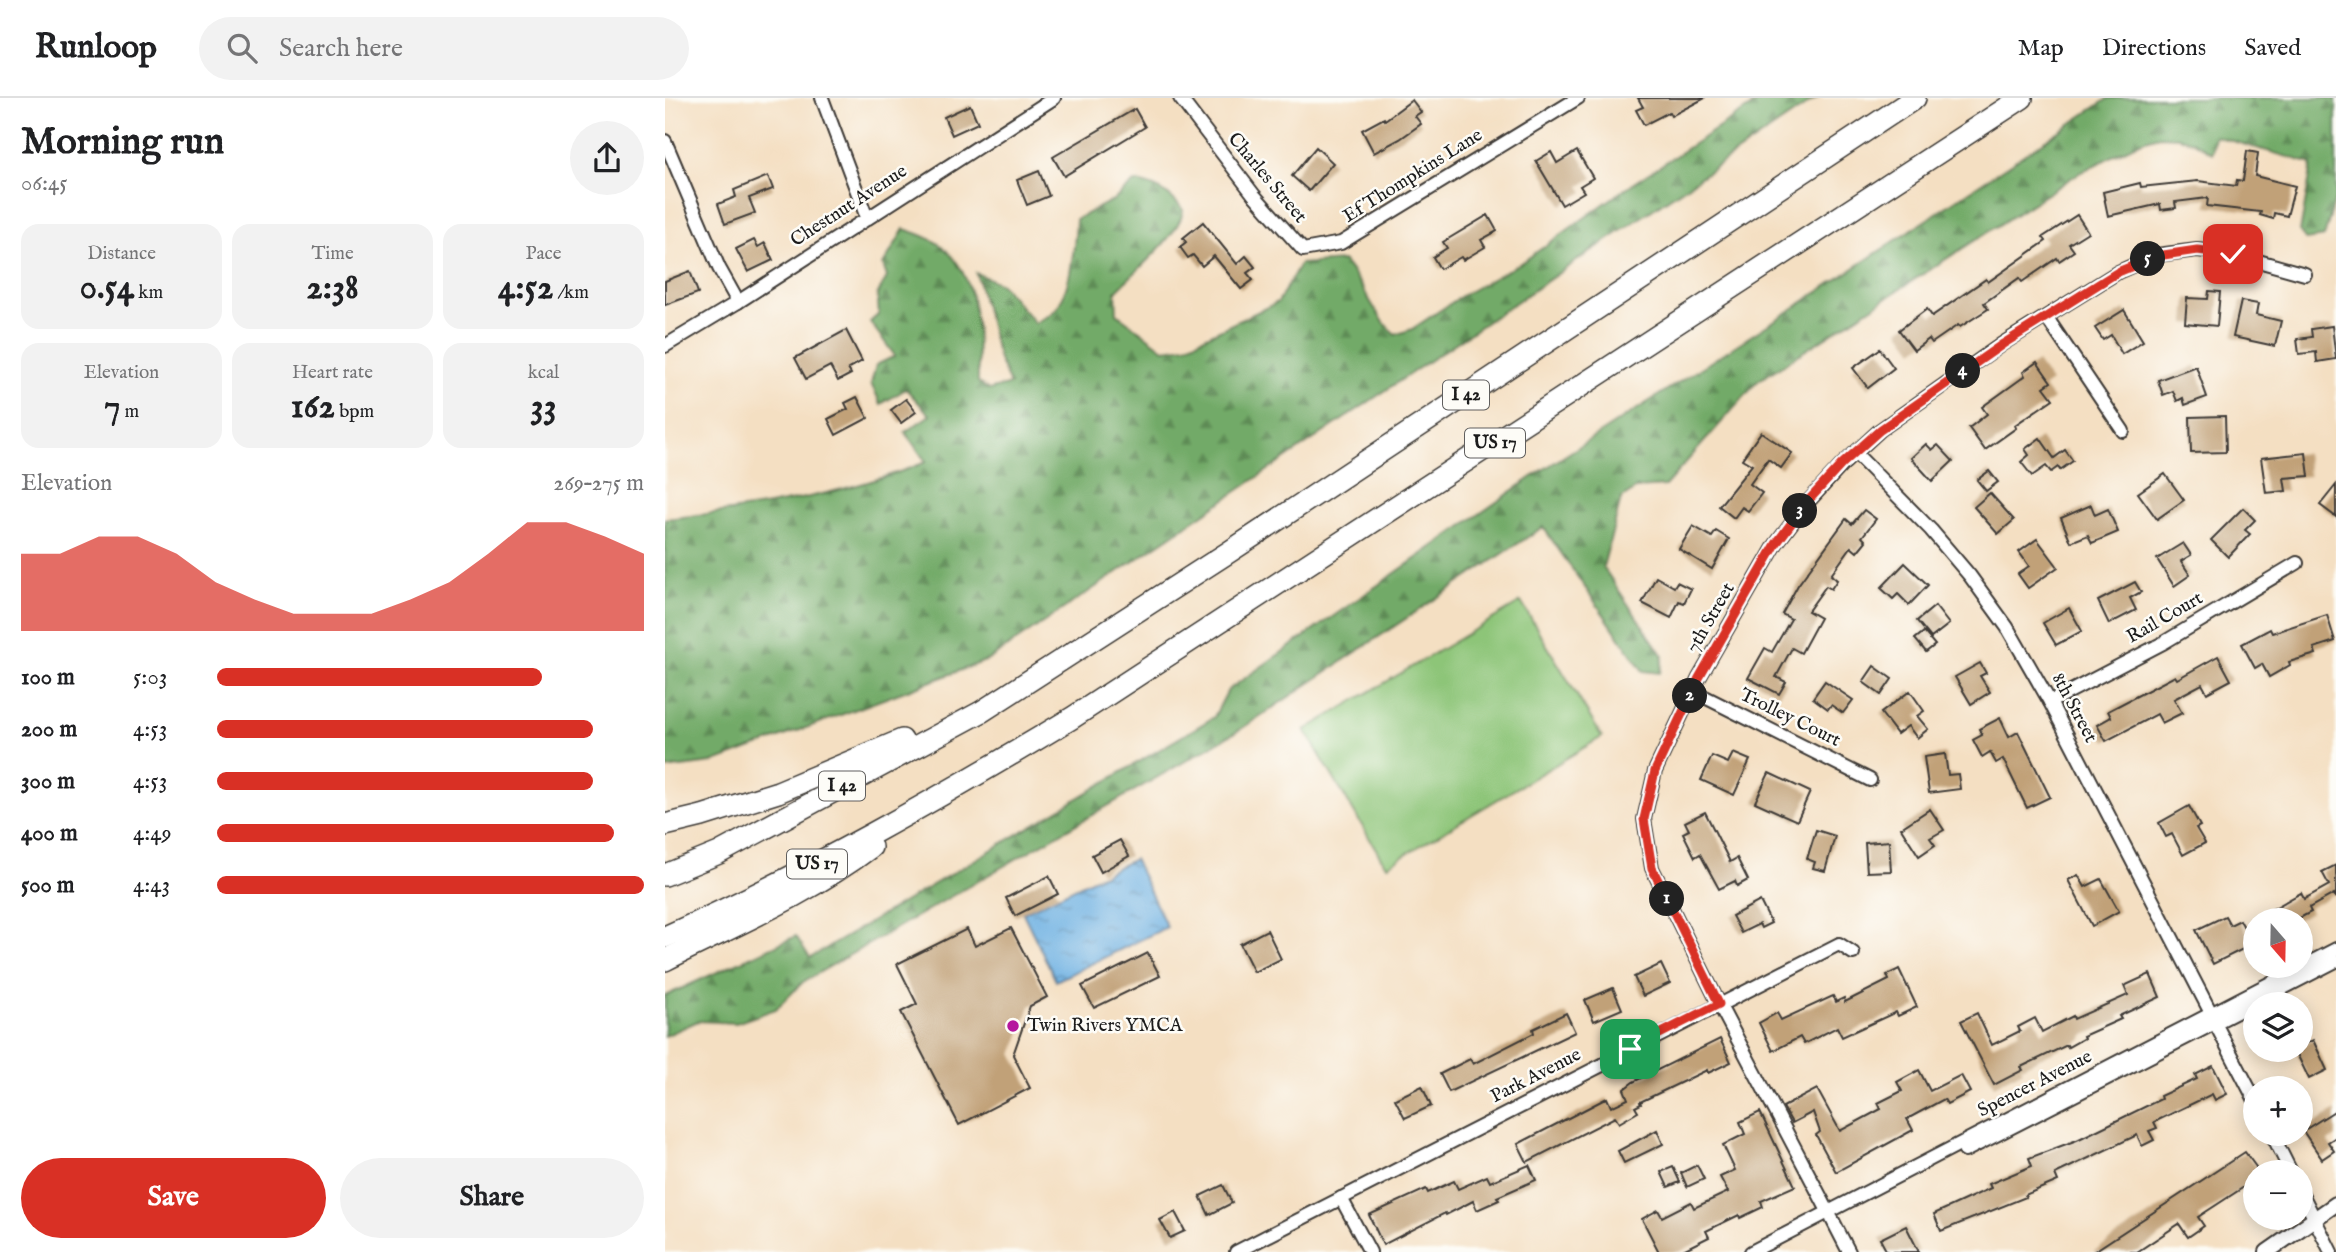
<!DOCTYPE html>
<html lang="en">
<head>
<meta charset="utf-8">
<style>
  :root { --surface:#fff; --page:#f2f2f2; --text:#202124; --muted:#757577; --line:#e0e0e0; --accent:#d93025 }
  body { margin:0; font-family:"IM FELL English",serif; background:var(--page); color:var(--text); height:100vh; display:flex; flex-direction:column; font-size:26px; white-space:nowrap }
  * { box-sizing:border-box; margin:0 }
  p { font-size:23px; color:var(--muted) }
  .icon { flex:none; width:38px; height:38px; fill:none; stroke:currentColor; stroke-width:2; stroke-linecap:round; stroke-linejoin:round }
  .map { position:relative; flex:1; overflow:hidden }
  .details { display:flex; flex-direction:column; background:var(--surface); width:665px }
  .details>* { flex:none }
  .needle { width:46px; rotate:160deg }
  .buttons { position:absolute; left:1578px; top:810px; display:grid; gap:14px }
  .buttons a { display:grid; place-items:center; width:70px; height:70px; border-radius:50%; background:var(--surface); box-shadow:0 4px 18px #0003; font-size:35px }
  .pin { position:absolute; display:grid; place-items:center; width:60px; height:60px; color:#fff; margin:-30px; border-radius:14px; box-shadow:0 4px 10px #0006 }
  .km { position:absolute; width:35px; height:35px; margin:-18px; border-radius:50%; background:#222; color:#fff; font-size:19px; line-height:35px; text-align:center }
  .round { display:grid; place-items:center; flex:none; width:74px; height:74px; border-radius:37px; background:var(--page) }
  .summary { display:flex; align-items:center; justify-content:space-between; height:119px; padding:0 21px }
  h1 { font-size:38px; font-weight:800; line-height:52px }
  .stats { display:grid; grid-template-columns:repeat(3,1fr); gap:10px; height:119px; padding:7px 21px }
  .stats div { display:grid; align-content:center; border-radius:18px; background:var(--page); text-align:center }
  .stats b { font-size:35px; font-weight:800 }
  .stats small { font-size:19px; font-weight:400 }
  .stats p { font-size:19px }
  .chart { height:196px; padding:14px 21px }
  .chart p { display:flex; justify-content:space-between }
  .chart svg { width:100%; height:126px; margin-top:7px; fill:var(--accent); opacity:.7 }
  .action { display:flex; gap:14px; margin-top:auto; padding:14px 21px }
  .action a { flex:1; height:80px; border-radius:42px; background:var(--accent); color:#fff; font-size:28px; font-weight:800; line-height:80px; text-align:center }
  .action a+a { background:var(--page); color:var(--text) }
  ul { padding:0 21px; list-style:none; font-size:23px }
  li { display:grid; grid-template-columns:112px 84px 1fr; align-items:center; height:52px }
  li i { height:18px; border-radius:9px; background:var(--accent) }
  header { display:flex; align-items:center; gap:42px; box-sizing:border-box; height:98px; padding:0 35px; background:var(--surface); border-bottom:2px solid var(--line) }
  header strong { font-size:33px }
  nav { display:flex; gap:38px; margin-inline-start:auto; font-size:24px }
  .search { width:490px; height:63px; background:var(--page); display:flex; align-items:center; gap:18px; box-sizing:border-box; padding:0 24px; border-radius:38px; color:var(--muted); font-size:26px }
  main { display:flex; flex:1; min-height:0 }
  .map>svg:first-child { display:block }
</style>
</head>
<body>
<header>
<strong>Runloop</strong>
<div class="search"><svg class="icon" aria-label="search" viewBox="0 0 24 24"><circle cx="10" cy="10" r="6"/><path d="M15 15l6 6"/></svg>Search here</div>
<nav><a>Map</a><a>Directions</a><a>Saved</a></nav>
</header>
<main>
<section class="details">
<div class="summary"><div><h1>Morning run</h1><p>06:45</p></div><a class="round"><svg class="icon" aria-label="share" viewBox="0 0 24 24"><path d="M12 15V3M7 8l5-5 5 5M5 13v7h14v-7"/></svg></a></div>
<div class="stats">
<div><p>Distance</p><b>0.54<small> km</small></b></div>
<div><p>Time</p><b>2:38</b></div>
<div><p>Pace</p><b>4:52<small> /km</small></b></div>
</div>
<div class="stats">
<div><p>Elevation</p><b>7<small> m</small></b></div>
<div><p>Heart rate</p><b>162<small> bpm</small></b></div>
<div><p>kcal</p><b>33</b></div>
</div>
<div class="chart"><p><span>Elevation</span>269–275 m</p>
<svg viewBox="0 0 160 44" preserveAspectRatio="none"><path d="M0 44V17L10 17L20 11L30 11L40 17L50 27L60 33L70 38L80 38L90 38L100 33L110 27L120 17L130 6L140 6L150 11L160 17V44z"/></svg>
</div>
<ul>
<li><b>100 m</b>5:03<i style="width:76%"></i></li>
<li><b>200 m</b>4:53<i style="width:88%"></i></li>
<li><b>300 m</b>4:53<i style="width:88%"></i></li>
<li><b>400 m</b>4:49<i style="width:93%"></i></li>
<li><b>500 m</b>4:43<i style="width:100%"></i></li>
</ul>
<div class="action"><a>Save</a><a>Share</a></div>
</section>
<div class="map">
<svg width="1671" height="1154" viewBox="0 0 1671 1154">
  <defs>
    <pattern id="forest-firs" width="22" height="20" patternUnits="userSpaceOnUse" patternTransform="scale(1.75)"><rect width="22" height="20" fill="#72aa68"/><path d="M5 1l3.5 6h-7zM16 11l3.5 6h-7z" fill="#5d8a55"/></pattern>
    <pattern id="water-ripples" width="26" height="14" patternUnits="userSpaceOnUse" patternTransform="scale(1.75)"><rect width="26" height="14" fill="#6db0e2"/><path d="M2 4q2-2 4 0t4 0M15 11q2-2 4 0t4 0" fill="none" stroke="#598eb6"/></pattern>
  </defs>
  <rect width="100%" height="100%" fill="#fdfcf7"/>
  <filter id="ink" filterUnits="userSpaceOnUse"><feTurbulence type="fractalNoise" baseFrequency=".0143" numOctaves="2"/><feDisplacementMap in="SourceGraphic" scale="14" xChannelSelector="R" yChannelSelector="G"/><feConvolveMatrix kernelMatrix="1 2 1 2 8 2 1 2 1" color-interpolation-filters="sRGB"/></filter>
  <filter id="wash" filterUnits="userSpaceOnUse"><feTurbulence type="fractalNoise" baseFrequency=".00686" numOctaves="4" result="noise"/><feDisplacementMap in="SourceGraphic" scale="28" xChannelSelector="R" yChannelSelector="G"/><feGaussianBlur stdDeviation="1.57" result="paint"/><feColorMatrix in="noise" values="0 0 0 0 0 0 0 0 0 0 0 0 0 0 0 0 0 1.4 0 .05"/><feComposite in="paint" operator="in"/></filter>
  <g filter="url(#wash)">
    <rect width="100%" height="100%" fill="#f4dfc2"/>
    <path fill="#8dc578" stroke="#54704a" stroke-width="2" d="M856 504 937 639 721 768 640 632Z"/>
    <g fill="url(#forest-firs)" stroke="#476342" stroke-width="2">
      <path d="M1099 0H1152L323 562 47 665 0 671V421C88 412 178 397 261 364L240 334 265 317 241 291 216 306 206 286 211 267 230 258 205 224 214 216 212 197 222 179 218 167 239 131C252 135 269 141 279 150 315 181 313 241 313 284L324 292 345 286 334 262 311 175 336 186 370 225C376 221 384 218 389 213 406 196 410 144 411 121L450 101 469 84C489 86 506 96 518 112 516 136 468 175 451 193L452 216 499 251 521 248 613 204 635 166 678 163C699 186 709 217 730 237L747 231 798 197 859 163 964 88Z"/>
      <path d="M1444 0H1671V98L1659 139 1641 142 1635 134 1647 66 1550 38 1547 55 1529 44 1514 39 1495 38 1477 43 1414 75 1093 283 1000 388 972 390 956 401 938 469 998 558 995 575 978 573 878 429 576 631 138 884 111 911 71 925 33 923 0 938V898L131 838 145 860 549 619 563 592 873 375 1129 210Z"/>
    </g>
    <path fill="url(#water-ripples)" stroke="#44667f" stroke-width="2" d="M469 761 502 829 391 883 358 815Z"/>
    <g id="blocks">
      <g fill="#c1a178">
        <path d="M973 0H1040L1006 18 1004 14 979 27 971 12 978 9Z"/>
        <path d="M747 2 756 14 750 18 756 26 735 41 709 55 697 32 719 20 720 22Z"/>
        <path d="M305 7 313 25 287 37 279 19Z"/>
        <path d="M470 11 480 29 399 78 388 59Z"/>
        <path d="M651 49 668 65 644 93 627 78Z"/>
        <path d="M912 53 928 80 915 88 919 94 897 107 871 63 886 54 892 65Z"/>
        <path d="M1582 53 1593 55 1590 78 1630 88 1622 118 1609 115 1608 121 1595 117 1596 114 1542 108 1543 100 1510 104 1511 110 1496 112 1495 106 1443 118 1438 94 1475 85 1476 89 1533 83 1571 88 1572 82 1578 83Z"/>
        <path d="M374 73 384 98 362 107 352 82Z"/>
        <path d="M103 78 108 91 84 100 90 115 60 126 53 106 71 99 69 92Z"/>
        <path d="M823 117 832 133 816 142 820 149 798 162 796 159 775 171 768 159 782 150 778 144Z"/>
        <path d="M1412 117 1423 134 1404 146 1409 153 1394 163 1392 160 1357 184 1354 180 1319 205 1323 211 1295 229 1293 227 1267 245 1264 241 1249 252 1234 232 1262 211 1267 218 1321 181 1323 184 1381 143 1378 139Z"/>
        <path d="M538 124 572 166 581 158 590 169 582 175 588 182 576 191 549 158 537 168 528 157 523 160 515 149 521 144 518 140Z"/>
        <path d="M89 142 93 149 100 145 108 162 83 174 71 151Z"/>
        <path d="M25 173 33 195 0 207V183Z"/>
        <path d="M1544 193 1555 194 1552 228 1520 225 1522 200 1543 201Z"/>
        <path d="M1576 203 1593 206 1591 217 1616 223 1610 248 1568 239Z"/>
        <path d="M1459 212 1478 243 1457 256 1446 237 1438 242 1430 230Z"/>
        <path d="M1667 228 1671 261 1652 264 1651 254 1634 256 1632 241 1647 239 1646 231Z"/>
        <path d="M181 232 197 263 183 271 186 276 173 283 165 268 141 281 130 260Z"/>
        <path d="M1215 251 1229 270 1203 290 1188 270Z"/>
        <path d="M1372 264 1386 284 1379 289 1388 301 1350 327 1351 330 1320 352 1304 330 1322 316 1317 309 1360 278 1358 274Z"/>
        <path d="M1531 268 1542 299 1520 307 1518 300 1512 303 1508 293 1498 297 1493 282Z"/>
        <path d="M192 299 203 320 171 337 163 321 183 311 180 305Z"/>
        <path d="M241 301 251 314 236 325 226 312Z"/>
        <path d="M1560 318 1561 354 1526 355 1525 319Z"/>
        <path d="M1096 334 1127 355 1116 370 1103 361 1085 386 1097 395 1083 413 1077 409 1069 420 1054 408 1087 367 1077 361Z"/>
        <path d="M1375 340 1389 360 1400 352 1408 363 1395 372 1393 369 1386 374 1381 368 1367 378 1356 364 1364 357 1360 351Z"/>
        <path d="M1261 346 1267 352 1273 347 1288 363 1267 383 1246 360Z"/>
        <path d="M1641 355 1644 378 1619 380 1621 393 1601 395 1596 360Z"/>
        <path d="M1324 373 1333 384 1321 393 1312 382Z"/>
        <path d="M1500 376 1519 402 1492 421 1473 395Z"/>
        <path d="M1671 387V419L1655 407Z"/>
        <path d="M1325 395 1349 422 1333 436 1309 409Z"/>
        <path d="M1426 407 1430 417 1443 411 1453 434 1427 445 1423 437 1406 444 1396 420Z"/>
        <path d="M1578 410 1590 422 1580 432 1585 436 1563 459 1546 442Z"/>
        <path d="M1199 412 1211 421 1197 439 1201 443 1192 454 1186 449 1166 477 1172 482 1166 491 1161 488 1143 513 1155 520 1136 555 1127 550 1111 579 1121 584 1114 596 1083 580 1100 550 1107 554 1126 521 1117 516 1133 487 1181 421 1187 426Z"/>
        <path d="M1028 428 1047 439 1051 433 1064 441 1047 471 1014 451Z"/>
        <path d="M1372 441 1393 469 1363 490 1353 476 1364 468 1354 454Z"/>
        <path d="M1518 445 1526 457 1516 463 1525 477 1509 488 1492 461Z"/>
        <path d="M1240 465 1263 487 1244 507 1233 496 1228 501 1216 490Z"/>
        <path d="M991 479 1009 489 1012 484 1026 491 1019 505 1014 503 1006 520 977 505Z"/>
        <path d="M1470 484 1476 494 1465 500 1471 512 1444 526 1433 503Z"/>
        <path d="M1270 508 1284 526 1266 540 1252 523Z"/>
        <path d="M1404 510 1417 533 1391 547 1378 525Z"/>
        <path d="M1662 517 1670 543 1649 550 1651 556 1624 564 1625 567 1604 579 1597 566 1590 570 1577 546 1605 531 1607 535Z"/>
        <path d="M1259 534 1270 547 1261 554 1250 541Z"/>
        <path d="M1553 558 1566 582 1542 595 1537 586 1509 601 1517 615 1497 625 1492 616 1441 643 1432 627 1446 619 1443 613 1510 578 1512 581Z"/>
        <path d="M1315 565 1321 575 1315 578 1325 594 1306 606 1290 579Z"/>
        <path d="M1209 568 1227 581 1216 597 1198 584Z"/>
        <path d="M1160 583 1188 602 1178 615 1166 607 1163 611 1148 600Z"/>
        <path d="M1245 593 1259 613 1252 618 1263 631 1252 640 1243 628 1232 636 1216 615Z"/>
        <path d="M1335 620 1344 639 1353 634 1385 699 1362 710 1338 661 1331 665 1325 654 1317 659 1308 642 1317 637 1314 631Z"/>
        <path d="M1068 655 1085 662 1069 697 1036 682 1047 658 1063 665Z"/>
        <path d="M1280 656 1283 677 1293 676 1295 691 1264 695 1259 659Z"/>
        <path d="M1104 675 1145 694 1132 723 1090 704Z"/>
        <path d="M1524 708 1535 728 1531 730 1540 745 1518 757 1507 736 1501 739 1494 725Z"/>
        <path d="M1265 711 1279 732 1265 740 1270 747 1254 758 1236 730Z"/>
        <path d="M1040 714 1065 764 1072 760 1083 782 1072 788 1070 783 1054 791 1035 756 1030 759 1018 735 1024 732 1020 724Z"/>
        <path d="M1151 732 1170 738 1160 773 1148 770 1150 764 1142 761Z"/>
        <path d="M455 742 464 758 436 774 427 757Z"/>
        <path d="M1224 743 1226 773 1202 774 1200 745Z"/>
        <path d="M1671 767V800L1669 796 1644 810 1646 814 1631 822H1588L1636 795 1639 801 1664 787 1657 774Z"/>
        <path d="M1413 777 1420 789 1436 781 1454 813 1427 828 1403 782Z"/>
        <path d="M384 778 393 796 350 818 341 800Z"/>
        <path d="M1095 803 1106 825 1096 830 1094 826 1076 835 1067 818Z"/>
        <path d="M1560 818 1565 827 1575 822 1588 846 1548 866 1531 832Z"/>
        <path d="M346 830 382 899 365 908 348 957 365 990 294 1027 236 914 252 906 232 866 302 831 310 848Z"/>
        <path d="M602 832 616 861 589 874 575 846Z"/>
        <path d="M483 855 495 878 429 910 417 888Z"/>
        <path d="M996 866 1005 885 978 898 969 879Z"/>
        <path d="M1234 871 1252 909 1233 918 1231 914 1177 939 1172 929 1139 946 1135 939 1108 953 1094 925 1112 915 1116 922 1168 898 1171 904 1179 900 1180 904 1224 882 1222 877Z"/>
        <path d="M1485 876 1495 899 1454 918 1456 921 1418 938 1419 940 1403 949 1402 947 1356 969 1358 972 1329 987 1296 923 1312 915 1327 947 1355 933 1353 929 1370 920 1377 934 1408 918 1409 921 1463 897 1459 888Z"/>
        <path d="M948 890 957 911 929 923 920 902Z"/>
        <path d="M901 915 910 934 784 994 775 976 805 961 808 966 869 935 868 931Z"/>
        <path d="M1055 941 1066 964 1043 975 1042 972 975 1004 976 1006 970 1009 973 1014 954 1025 950 1019 862 1064 853 1046 942 1000 946 1009 963 1001 959 991 968 984Z"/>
        <path d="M1648 942 1662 972 1644 981 1630 952H1636V948Z"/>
        <path d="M1548 968 1562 996 1550 1002 1547 996 1489 1024 1492 1030 1484 1033 1489 1042 1477 1048 1472 1037 1390 1076 1393 1083 1360 1097 1361 1099 1276 1133 1269 1116 1326 1090 1324 1086 1367 1068 1364 1060 1412 1042 1496 1001 1495 998 1532 981 1530 977Z"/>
        <path d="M1254 972 1265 993 1296 977 1305 994 1282 1006 1279 1001 1242 1021 1248 1032 1171 1074 1151 1037 1155 1034 1148 1014 1127 1025 1118 1009 1152 991 1175 1033 1216 1011 1213 1005 1237 993 1232 984Z"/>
        <path d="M757 988 766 1008 740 1020 730 1001Z"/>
        <path d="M1671 1012V1039L1663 1044 1669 1053 1657 1061 1638 1033Z"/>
        <path d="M1095 1014 1130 1088 1096 1103 1098 1109 1075 1120 1074 1117 1041 1133 1044 1139 1014 1154H994L977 1121 993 1112 997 1119 1026 1104 1029 1110 1063 1094 1055 1079 1070 1072 1058 1047 1080 1036 1075 1024Z"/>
        <path d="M992 1032 998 1046 959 1065 953 1053Z"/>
        <path d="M1580 1054 1591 1069V1099L1582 1087 1533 1119 1539 1128 1523 1139 1514 1126 1472 1154H1428Z"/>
        <path d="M864 1067 871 1082 832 1099 834 1102 812 1112 808 1103 781 1117 780 1115 718 1147 704 1117 761 1091 763 1095 789 1083 793 1091 822 1078 825 1084Z"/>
        <path d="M1032 1067 1039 1081 1022 1089 1016 1075Z"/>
        <path d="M1008 1069 1015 1084 1003 1089 996 1074Z"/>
        <path d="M558 1087 567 1105 544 1117 535 1098Z"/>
        <path d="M510 1114 520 1133 505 1140 495 1122Z"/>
        <path d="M1241 1128 1254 1154H1222L1215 1141Z"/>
      </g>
    </g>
  </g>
  <g filter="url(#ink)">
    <use href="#blocks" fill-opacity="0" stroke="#3c3935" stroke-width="2"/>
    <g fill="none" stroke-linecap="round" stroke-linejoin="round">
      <defs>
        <g id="minor">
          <path d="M157 0 202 120"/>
          <path d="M515 0 589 97 638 152 676 145 913 0"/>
          <path d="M0 43 54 170 73 204"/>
          <path d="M1382 220 1458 333"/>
          <path d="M0 248 73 204 389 0"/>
          <path d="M1190 355 1266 432 1305 478 1342 529 1385 604 1547 917"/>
          <path d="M1028 593 1205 682"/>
          <path d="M1385 604 1498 545 1632 465"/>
          <path d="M1550 925 1591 1004"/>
          <path d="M1607 1036 1626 1074"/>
          <path d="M1300 1053 1671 863"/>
          <path d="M1636 1094 1666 1154"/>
          <path d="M676 1100 705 1154"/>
          <path d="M1164 1115 1054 906 987 770 979 721 990 673 1034 580 1111 446 1142 405 1177 367 1215 332 1337 246 1453 174 1492 157 1532 152 1568 156 1640 176"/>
          <path d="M1167 1121 1184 1154"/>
          <path d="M571 1154 1174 846 1188 855"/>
          <path d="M1086 1154 1671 851"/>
        </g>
        <path id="tertiary" d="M1602 1154 1671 1106"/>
        <g id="motorway">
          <path d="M0 727 37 718 113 694 237 642"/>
          <path d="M0 777 54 755 316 614 564 454 1250 0"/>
          <path d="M0 839C141 776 275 700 407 620L1357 0"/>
          <path d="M0 862C70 827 144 796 206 749"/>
        </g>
      </defs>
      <use href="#minor" stroke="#3c3935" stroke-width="16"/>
      <use href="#tertiary" stroke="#3c3935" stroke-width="18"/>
      <use href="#motorway" stroke="#3c3935" stroke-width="24"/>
      <use href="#minor" stroke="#fff" stroke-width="12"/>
      <use href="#tertiary" stroke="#fff" stroke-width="14"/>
      <use href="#motorway" stroke="#fff" stroke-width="21"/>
    </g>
  </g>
  <g fill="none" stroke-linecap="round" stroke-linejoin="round" filter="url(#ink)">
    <defs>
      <path id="route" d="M965 951 1054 906 987 770 979 721 990 673 1034 580 1111 446 1142 404 1177 366 1215 332 1338 246 1453 174 1492 158 1532 152 1568 156"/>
    </defs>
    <use href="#route" stroke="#fff" stroke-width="14"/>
    <use href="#route" stroke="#d93025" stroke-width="9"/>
  </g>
  <circle fill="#b5179e" stroke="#fdfcf7" stroke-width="2.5" cx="348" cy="928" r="7"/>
  <g text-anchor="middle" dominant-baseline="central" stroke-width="5" stroke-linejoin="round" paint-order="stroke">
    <g fill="#fdfcf7" stroke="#605f5e" stroke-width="2">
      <rect x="778" y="282.5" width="46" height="29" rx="5"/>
      <rect x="800" y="330.5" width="60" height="29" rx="5"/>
      <rect x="154" y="673.5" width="46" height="29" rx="5"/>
      <rect x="122" y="751.5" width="60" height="29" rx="5"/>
    </g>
    <g font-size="18" font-weight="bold" fill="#1c1c1c">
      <text x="801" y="297">I 42</text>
      <text x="830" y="345">US 17</text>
      <text x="177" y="688">I 42</text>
      <text x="152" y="766">US 17</text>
    </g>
    <g font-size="19" fill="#1c1c1c" stroke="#fdfcf7">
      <text transform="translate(748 78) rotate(-32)">Ef Thompkins Lane</text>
      <text transform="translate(602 80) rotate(50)">Charles Street</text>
      <text transform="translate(184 108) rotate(-33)">Chestnut Avenue</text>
      <text transform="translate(1046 520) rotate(-60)">7th Street</text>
      <text transform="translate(1500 520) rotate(-30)">Rail Court</text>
      <text transform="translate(1409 610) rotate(62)">8th Street</text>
      <text transform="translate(1125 620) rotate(26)">Trolley Court</text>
      <text transform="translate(871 978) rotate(-27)">Park Avenue</text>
      <text transform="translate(1370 986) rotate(-27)">Spencer Avenue</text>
    </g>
    <g font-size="19" fill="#1c1c1c" stroke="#fdfcf7" text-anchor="start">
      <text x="362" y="928">Twin Rivers YMCA</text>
    </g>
  </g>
</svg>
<div class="buttons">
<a><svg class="needle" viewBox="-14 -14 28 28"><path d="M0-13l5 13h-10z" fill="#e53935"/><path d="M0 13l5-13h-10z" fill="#757577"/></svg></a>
<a><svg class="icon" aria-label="layers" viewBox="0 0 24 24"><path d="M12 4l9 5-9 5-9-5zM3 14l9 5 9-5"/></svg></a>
<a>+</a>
<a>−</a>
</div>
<div class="pin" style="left:965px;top:951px;background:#1e9e55"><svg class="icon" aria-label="arrive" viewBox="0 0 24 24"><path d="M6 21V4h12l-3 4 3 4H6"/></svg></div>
<div class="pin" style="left:1568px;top:156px;background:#d93025"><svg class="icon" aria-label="check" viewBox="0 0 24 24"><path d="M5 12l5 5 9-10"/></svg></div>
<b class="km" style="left:1002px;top:801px">1</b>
<b class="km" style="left:1025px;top:598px">2</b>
<b class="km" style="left:1135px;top:413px">3</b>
<b class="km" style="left:1298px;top:273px">4</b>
<b class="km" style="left:1483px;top:161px">5</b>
</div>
</main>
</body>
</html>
